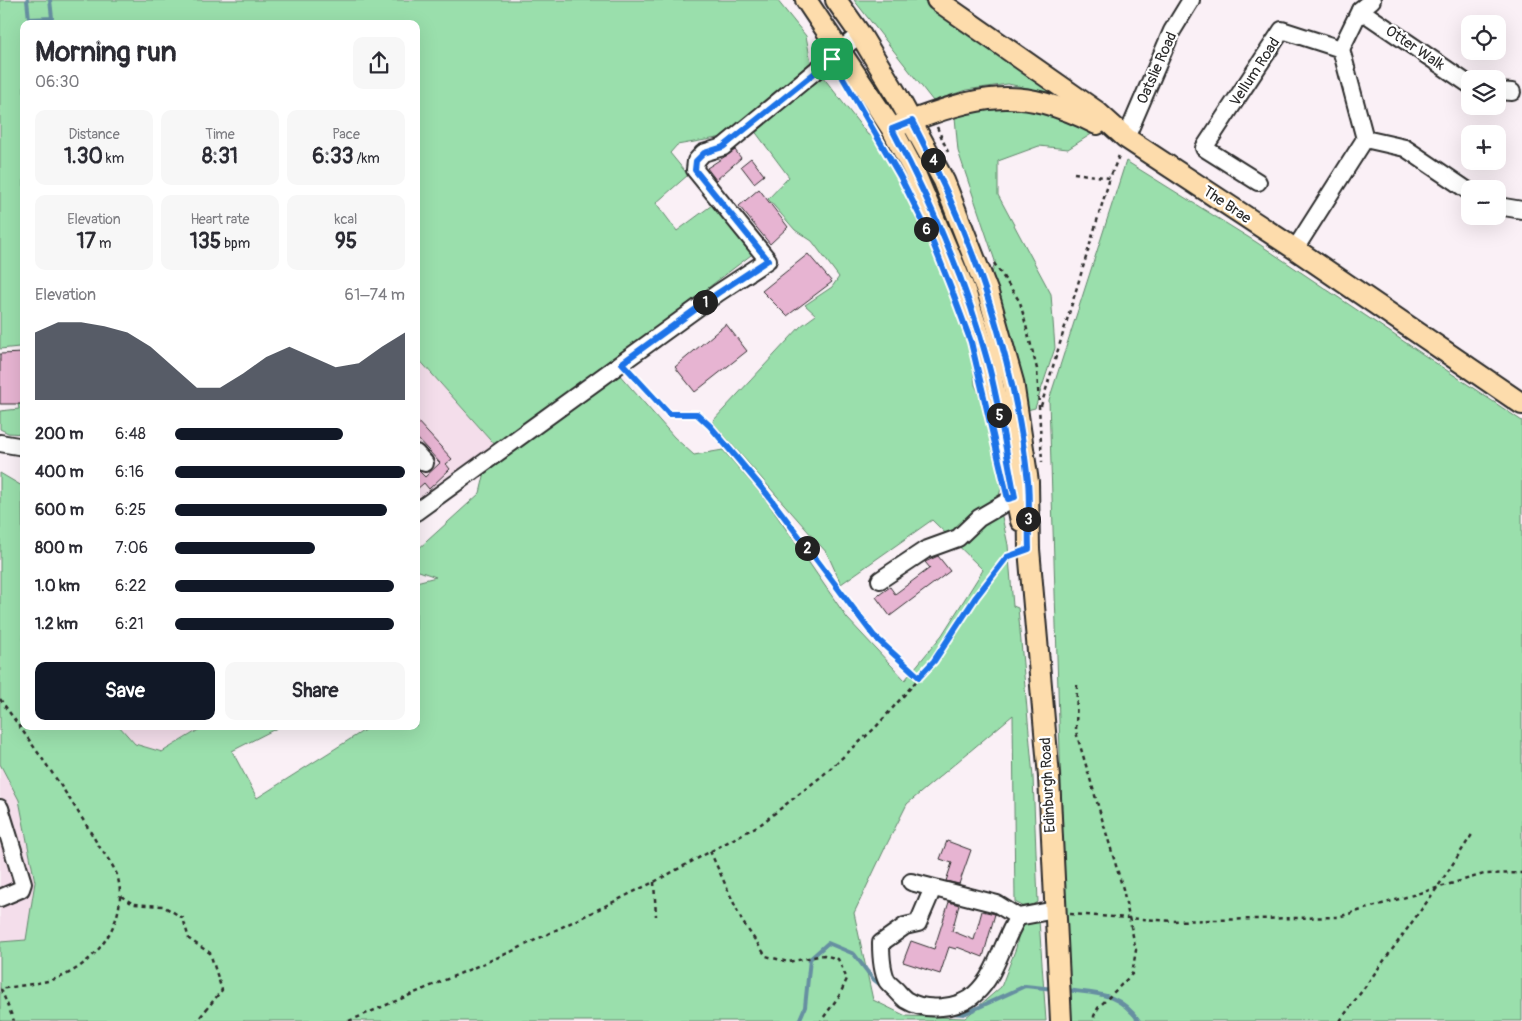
<!DOCTYPE html>
<html lang="en">
<head>
<meta charset="utf-8">
<style>
  :root { --surface:#fff; --page:#f7f7f7; --text:#2b2b33; --muted:#7c7c81; --accent:#111827 }
  body { margin:0; font-family:Pangolin,sans-serif; background:var(--page); color:var(--text); height:100vh; display:flex; flex-direction:column; font-size:19px; white-space:nowrap }
  * { box-sizing:border-box; margin:0 }
  p { font-size:16px; color:var(--muted) }
  .icon { flex:none; width:28px; height:28px; fill:none; stroke:currentColor; stroke-width:2; stroke-linecap:round; stroke-linejoin:round }
  .map { position:relative; flex:1; overflow:hidden }
  .side { position:absolute; left:20px; top:20px; width:400px; height:710px; display:flex; flex-direction:column; background:var(--surface); border-radius:10px; box-shadow:0 5px 20px #0002 }
  .side>* { flex:none }
  .tools { position:absolute; left:1461px; top:15px; display:grid; gap:10px }
  .tools a { display:grid; place-items:center; width:45px; height:45px; border-radius:10px; background:var(--surface); box-shadow:0 5px 20px #0002; font-size:25px }
  .pin { position:absolute; display:grid; place-items:center; width:42px; height:42px; color:#fff; margin:-21px; border-radius:10px; box-shadow:0 2px 8px #0006 }
  .km { position:absolute; width:25px; height:25px; margin:-12px; border-radius:50%; background:#222; color:#fff; font-size:14px; line-height:25px; text-align:center }
  .round { display:grid; place-items:center; flex:none; width:52px; height:52px; border-radius:10px; background:var(--page) }
  .overview { display:flex; align-items:center; justify-content:space-between; height:85px; padding:0 15px }
  h1 { font-size:28px; font-weight:700; line-height:38px }
  .stats { display:grid; grid-template-columns:repeat(3,1fr); gap:8px; height:85px; padding:5px 15px }
  .stats div { display:grid; align-content:center; border-radius:10px; background:var(--page); text-align:center }
  .stats b { font-size:21px; font-weight:700 }
  .stats small { font-size:14px; font-weight:400 }
  .stats p { font-size:14px }
  .chart { height:140px; padding:10px 15px }
  .chart p { display:flex; justify-content:space-between }
  .chart svg { width:100%; height:90px; margin-top:5px; fill:var(--accent); opacity:.7 }
  .primary-button { display:flex; gap:10px; margin-top:auto; padding:10px 15px }
  .primary-button a { flex:1; height:58px; border-radius:10px; background:var(--accent); color:#fff; font-size:20px; font-weight:700; line-height:58px; text-align:center }
  .primary-button a+a { background:var(--page); color:var(--text) }
  ul { padding:0 15px; list-style:none; font-size:16px }
  li { display:grid; grid-template-columns:80px 60px 1fr; align-items:center; height:38px }
  li i { height:12px; border-radius:6px; background:var(--accent) }
  .map>svg:first-child { display:block }
</style>
</head>
<body>
<div class="map">
<svg width="1522" height="1021" viewBox="0 0 1522 1021">
  <rect width="100%" height="100%" fill="#faf0f6"/>
  <filter id="ink" filterUnits="userSpaceOnUse"><feTurbulence type="fractalNoise" baseFrequency=".02" numOctaves="2"/><feDisplacementMap in="SourceGraphic" scale="10" xChannelSelector="R" yChannelSelector="G"/><feConvolveMatrix kernelMatrix="1 2 1 2 8 2 1 2 1" color-interpolation-filters="sRGB"/></filter>
  <g filter="url(#ink)">
    <g fill="#f4deeb">
      <path d="M416 356 498 448 416 505Z"/>
      <path d="M119 726H205L162 752 135 744Z"/>
      <path d="M0 764 19 800 35 882 26 940 0 942Z"/>
    </g>
    <g fill="#9adfac" stroke="#62856c">
      <path d="M0 0H777L806 36 811 62 723 137 677 145 670 153 688 175 656 203 677 231 712 205 755 252 498 448 416 356V24H24V350L19 347 0 349Z"/>
      <path d="M854 0H927L1054 88 1051 93 1008 84 966 90 933 101Z"/>
      <path d="M823 77 868 135H876L926 224 972 347 975 385 992 418 1005 478 998 498 1008 545 1013 606 1018 608 1033 777 1038 902 1028 909 1015 902 1013 715 907 804 884 850 854 913 873 1000 906 1016 965 1018 1001 987 1016 948 1021 921 1039 920 1046 1021H0V942L26 940 35 882 19 800 0 764V473L22 486 24 726H119L135 744 162 752 205 726H281L232 751 257 798 371 726H416V582L436 577 416 570V551L480 493 485 472 505 458 506 453 617 372 674 437 694 455 723 450 764 497 847 618 905 680 942 635 983 570 932 520 841 584 827 553 712 422 801 326 816 315 805 305 832 287 839 277 812 241 795 230 768 199 789 177 754 130Z"/>
      <path d="M990 107 1050 113 1093 133 1068 149 1039 146 998 161V195L1051 294 1055 348 1035 408 1027 410 991 278 995 261 958 151 955 117Z"/>
      <path d="M1126 161 1256 242 1522 421V1021H1070L1065 913 1049 400Z"/>
      <path d="M24 401V434L8 433 0 429V411L19 409 18 404H23Z"/>
    </g>
    <g fill="none" stroke-linecap="round" stroke-linejoin="round">
      <g stroke="#668fa1" stroke-width="4">
        <path d="M27 0 29 19 52 18 50 0"/>
        <path d="M1066 990C1098 994 1119 992 1139 1021"/>
        <path d="M950 1013 964 1014 1025 986 1054 989"/>
        <path d="M799 1021 805 1007 810 959 828 943 854 954 873 979 883 987"/>
      </g>
    </g>
    <g fill="#e7b4d2" stroke="#2b2b2b">
      <path d="M735 150 741 158 716 180 707 168Z"/>
      <path d="M751 158 764 175 754 183 741 166Z"/>
      <path d="M759 189 788 227 770 244 739 206Z"/>
      <path d="M808 254 832 282 787 316 762 291Z"/>
      <path d="M726 324 747 351 695 392 675 367Z"/>
      <path d="M24 353 23 404H0V354Z"/>
      <path d="M416 420 452 459 446 464 450 469 429 489 424 483 416 490V468L425 477 440 463 416 437Z"/>
      <path d="M938 556 950 571 890 616 876 597 890 587 895 594 930 568 925 562Z"/>
      <path d="M947 841 971 850 959 884 946 881 952 863 940 859Z"/>
      <path d="M949 902 959 905 952 931 974 940 982 911 995 914 983 957 957 947 956 949 949 947 940 974 903 962 911 941 934 949Z"/>
    </g>
    <g fill="none" stroke-linecap="round" stroke-linejoin="round">
      <defs>
        <g id="minor">
          <path d="M1360 10 1470 85"/>
          <path d="M1341 49 1360 10 1372 0"/>
          <path d="M1498 91 1512 92"/>
          <path d="M1126 138 1172 31 1191 0"/>
          <path d="M1365 139 1405 148 1470 192"/>
          <path d="M1258 182 1204 148 1282 30 1341 49 1365 139 1295 249"/>
          <path d="M1498 206 1522 210"/>
          <path d="M0 443 24 447"/>
          <path d="M416 453 425 463"/>
          <path d="M416 512 718 293 768 260 695 170 696 161 703 153 723 147 860 34"/>
          <path d="M880 580 925 550 958 538 979 518 1015 497"/>
          <path d="M0 808 23 883 21 889 0 898"/>
          <path d="M911 882 997 904 1018 917 1055 910"/>
          <path d="M933 888 918 923 905 926 881 943C881 955 882 971 887 981 889 984 893 987 895 989 899 993 902 997 906 1000 925 1012 959 1009 975 994 997 974 1002 942 1018 917"/>
        </g>
        <g id="major">
          <path d="M806 0 892 129 913 169 965 291 989 365 1021 521"/>
          <path d="M836 0 860 34 898 97 944 181 988 293 1013 382 1028 482 1029 549 1049 777 1061 1021"/>
          <path d="M937 0 1096 111 1126 138 1295 249 1522 404"/>
          <path d="M900 125C980 95 1018 84 1097 124"/>
        </g>
      </defs>
      <use href="#minor" stroke="#2b2b2b" stroke-width="20"/>
      <use href="#major" stroke="#2b2b2b" stroke-width="24"/>
      <g stroke="#2b2b2b" stroke-width="2.5" stroke-dasharray="4 4" stroke-linecap="butt">
        <path d="M937 127 948 152"/>
        <path d="M1074 173 1110 178 1120 153"/>
        <path d="M994 263 1020 302 1037 369 1042 462"/>
        <path d="M631 373 669 414H697L710 426 767 494 874 637 919 677"/>
        <path d="M1041 406 1110 178"/>
        <path d="M1077 685 1076 732 1123 889 1136 950 1132 974 1098 1008 1094 1016V1021"/>
        <path d="M0 699C33 746 68 793 97 843 103 853 113 864 117 875 131 920 94 968 52 980 35 984 17 986 0 989"/>
        <path d="M710 851 742 921 766 956 788 962 824 955 838 959 847 979 839 996 821 1021"/>
        <path d="M654 882 656 916"/>
        <path d="M121 896 133 904 163 906 183 918 189 939 210 953 222 990 197 1021"/>
        <path d="M1070 914 1172 921 1338 917 1484 874 1522 873"/>
        <path d="M1 989 14 1021"/>
        <path d="M349 1021 515 950 654 882 761 824 822 776 875 728 934 661 976 597 1007 557 1015 555"/>
        <path d="M1340 1021 1437 888 1473 833"/>
      </g>
      <use href="#minor" stroke="#fff" stroke-width="16"/>
      <use href="#major" stroke="#fddcac" stroke-width="20"/>
    </g>
  </g>
  <g fill="none" stroke-linecap="round" stroke-linejoin="round" filter="url(#ink)">
    <defs>
      <path id="route" d="M832 59 900 176 931 238 952 291 971 342 1008 499 1015 497C1006 453 1000 407 988 363 967 284 930 201 892 129L912 121C972 234 1014 353 1028 481 1030 503 1028 527 1029 549L1007 557 976 597 934 661 919 677 874 636 767 494 710 426 697 414H669L622 363 718 293 768 260 695 170 696 161 704 153 723 147Z"/>
    </defs>
    <use href="#route" stroke="#fff" stroke-width="10"/>
    <use href="#route" stroke="#1a73e8" stroke-width="6"/>
  </g>
  <g text-anchor="middle" dominant-baseline="central" stroke-width="4.5" stroke-linejoin="round" paint-order="stroke">
    <g font-size="15" fill="#2b2b2b" stroke="#fff">
      <text transform="translate(1415 48) rotate(34)">Otter Walk</text>
      <text transform="translate(1157 68) rotate(-66)">Oatslie Road</text>
      <text transform="translate(1255 72) rotate(-57)">Vellum Road</text>
      <text transform="translate(1227 205) rotate(34)">The Brae</text>
      <text transform="translate(1048 785) rotate(-93)">Edinburgh Road</text>
    </g>
  </g>
</svg>
<div class="tools">
<a><svg class="icon" aria-label="locate" viewBox="0 0 24 24"><circle cx="12" cy="12" r="6"/><path d="M12 2v4M12 18v4M2 12h4M18 12h4"/></svg></a>
<a><svg class="icon" aria-label="layers" viewBox="0 0 24 24"><path d="M12 4l9 5-9 5-9-5zM3 14l9 5 9-5"/></svg></a>
<a>+</a>
<a>−</a>
</div>
<div class="pin" style="left:832px;top:59px;background:#1e9e55"><svg class="icon" aria-label="arrive" viewBox="0 0 24 24"><path d="M6 21V4h12l-3 4 3 4H6"/></svg></div>
<b class="km" style="left:705px;top:302px">1</b>
<b class="km" style="left:807px;top:548px">2</b>
<b class="km" style="left:1028px;top:519px">3</b>
<b class="km" style="left:933px;top:160px">4</b>
<b class="km" style="left:999px;top:415px">5</b>
<b class="km" style="left:926px;top:229px">6</b>
<section class="side">
<div class="overview"><div><h1>Morning run</h1><p>06:30</p></div><a class="round"><svg class="icon" aria-label="share" viewBox="0 0 24 24"><path d="M12 15V3M7 8l5-5 5 5M5 13v7h14v-7"/></svg></a></div>
<div class="stats">
<div><p>Distance</p><b>1.30<small> km</small></b></div>
<div><p>Time</p><b>8:31</b></div>
<div><p>Pace</p><b>6:33<small> /km</small></b></div>
</div>
<div class="stats">
<div><p>Elevation</p><b>17<small> m</small></b></div>
<div><p>Heart rate</p><b>135<small> bpm</small></b></div>
<div><p>kcal</p><b>95</b></div>
</div>
<div class="chart"><p><span>Elevation</span>61–74 m</p>
<svg viewBox="0 0 160 44" preserveAspectRatio="none"><path d="M0 44V11L10 6L20 6L30 8L40 11L50 18L60 28L70 38L80 38L90 31L100 23L110 18L120 23L130 28L140 26L150 18L160 11V44z"/></svg>
</div>
<ul>
<li><b>200 m</b>6:48<i style="width:73%"></i></li>
<li><b>400 m</b>6:16<i style="width:100%"></i></li>
<li><b>600 m</b>6:25<i style="width:92%"></i></li>
<li><b>800 m</b>7:06<i style="width:61%"></i></li>
<li><b>1.0 km</b>6:22<i style="width:95%"></i></li>
<li><b>1.2 km</b>6:21<i style="width:95%"></i></li>
</ul>
<div class="primary-button"><a>Save</a><a>Share</a></div>
</section>
</div>
</body>
</html>
